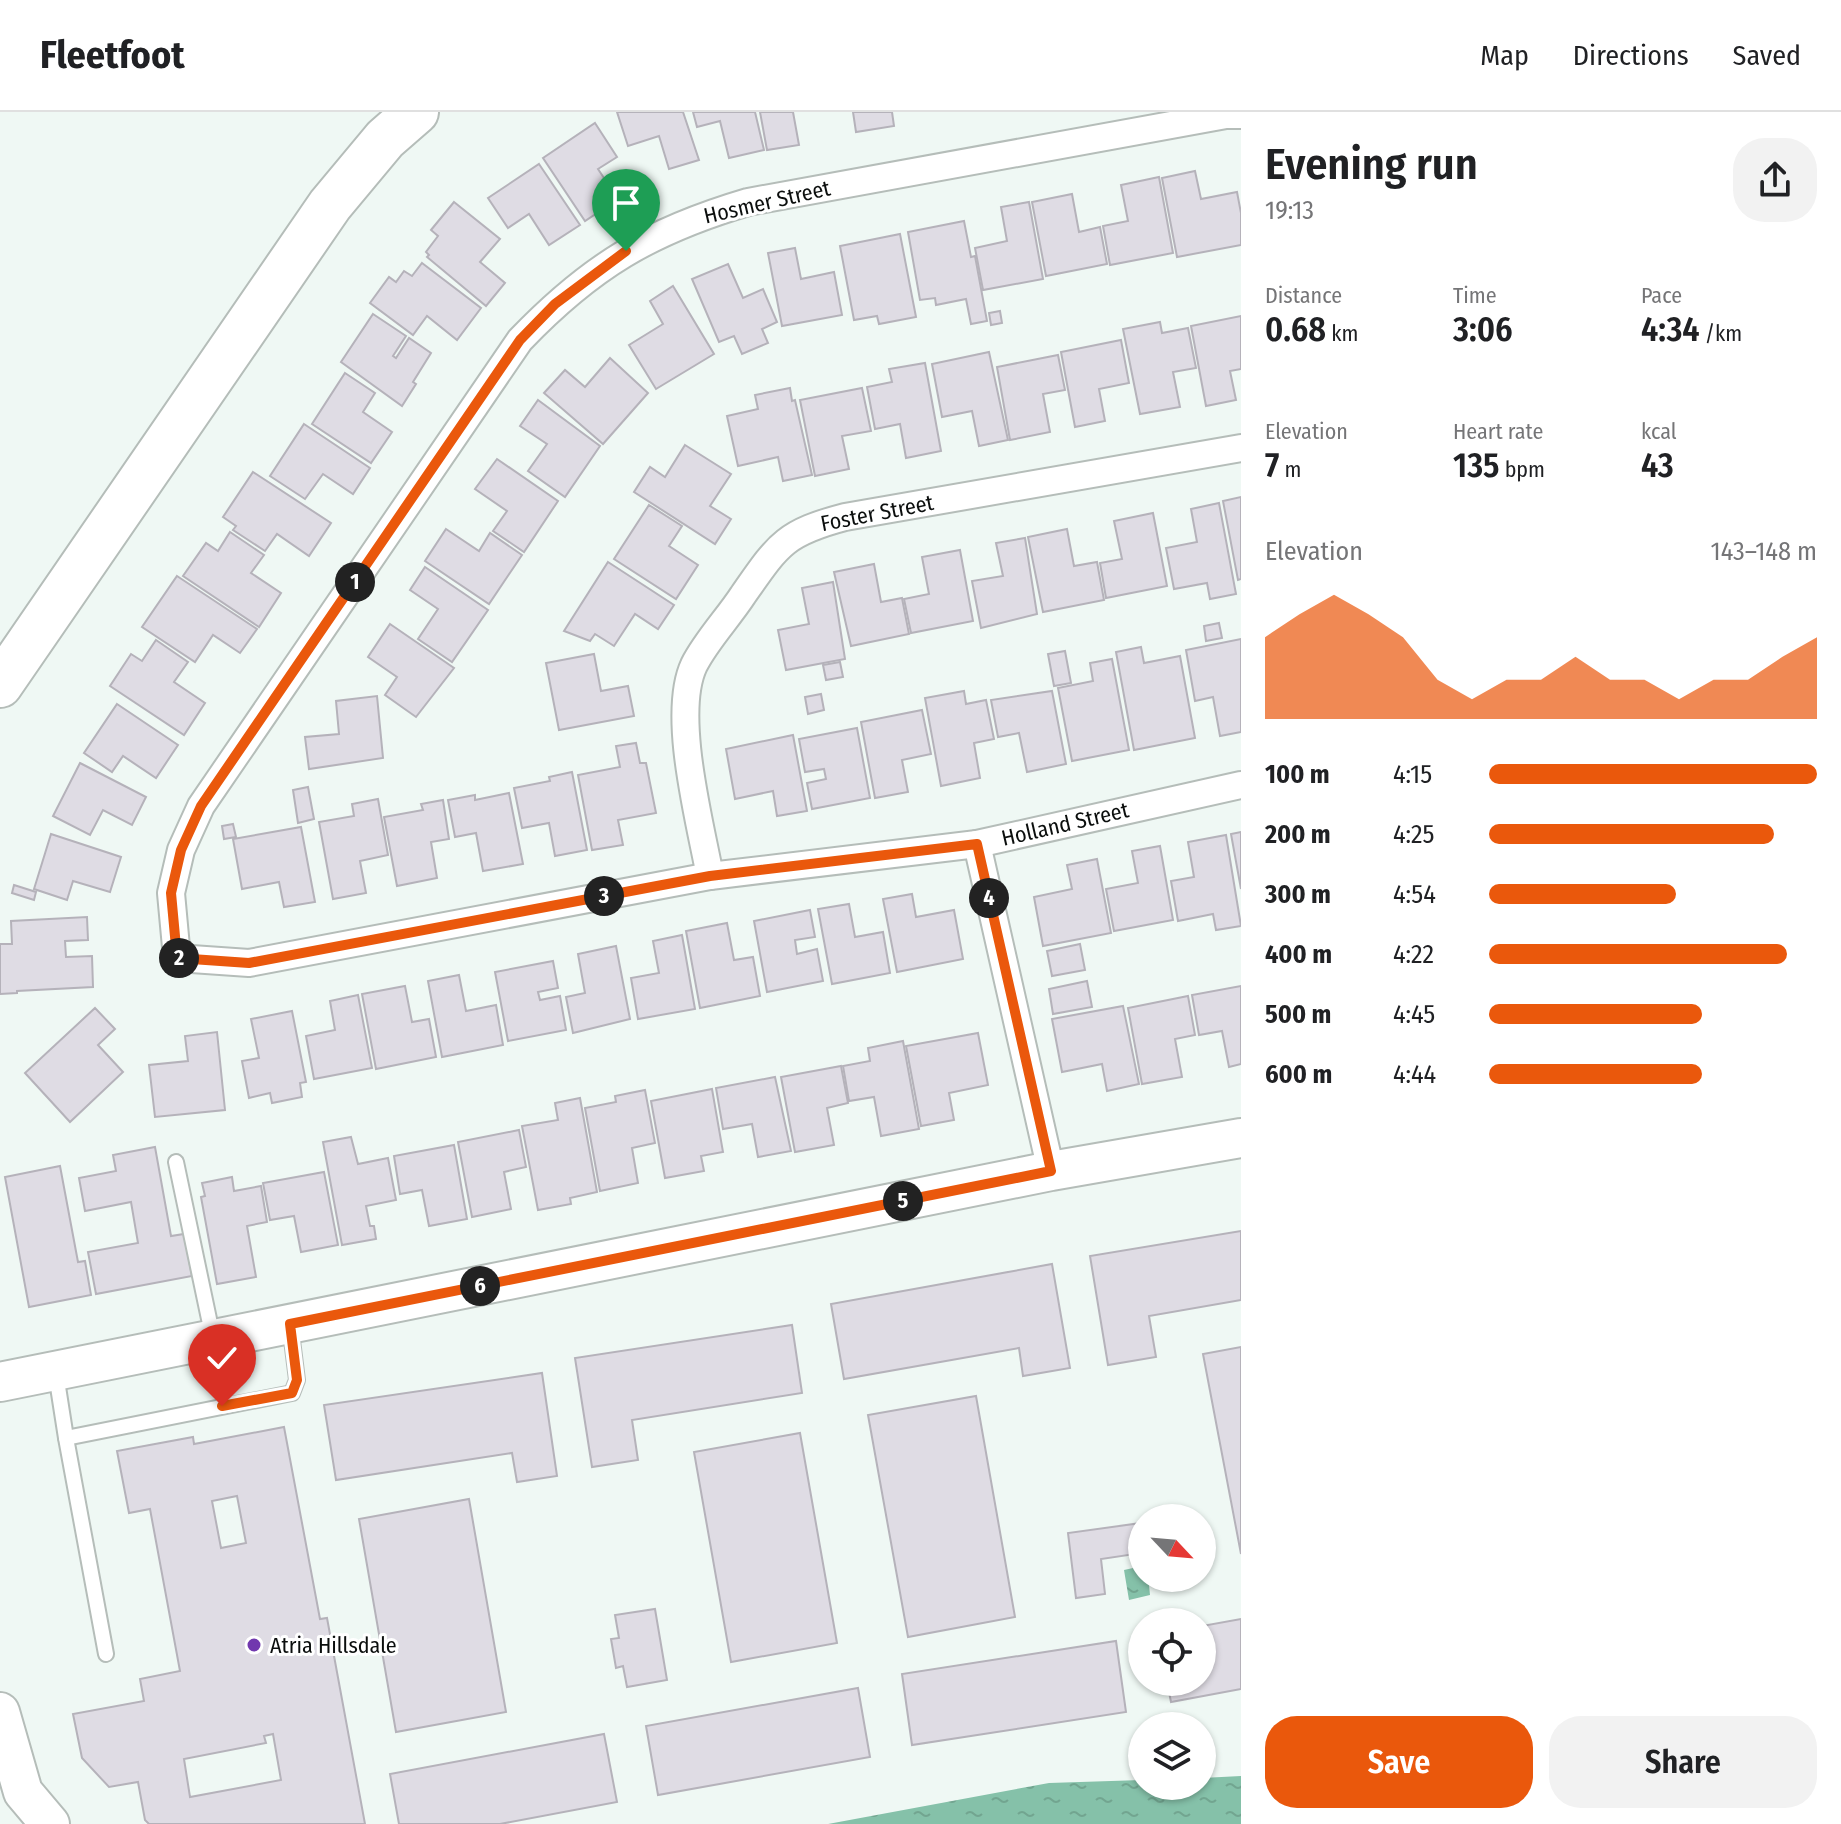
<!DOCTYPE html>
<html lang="en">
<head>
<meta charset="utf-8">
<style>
  :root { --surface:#fff; --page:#f2f2f2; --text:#202124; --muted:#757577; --line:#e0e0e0; --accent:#ea580c }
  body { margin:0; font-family:"Fira Sans Condensed",sans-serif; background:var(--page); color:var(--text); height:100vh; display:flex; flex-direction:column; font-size:30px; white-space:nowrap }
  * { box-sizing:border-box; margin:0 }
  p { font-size:26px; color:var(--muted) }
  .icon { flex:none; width:44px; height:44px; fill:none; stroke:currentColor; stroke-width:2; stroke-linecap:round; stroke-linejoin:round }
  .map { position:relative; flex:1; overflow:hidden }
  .drawer { display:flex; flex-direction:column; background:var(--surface); width:600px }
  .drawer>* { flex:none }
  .needle { width:52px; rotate:116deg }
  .tools { position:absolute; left:1128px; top:1392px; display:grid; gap:16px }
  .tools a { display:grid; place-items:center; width:88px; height:88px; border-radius:50%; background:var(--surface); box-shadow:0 2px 6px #0004; font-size:40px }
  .pin { position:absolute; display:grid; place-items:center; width:68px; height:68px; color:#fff; margin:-82px -34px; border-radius:50% 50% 50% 0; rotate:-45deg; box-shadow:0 0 8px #0007 }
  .pin .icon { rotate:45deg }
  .km { position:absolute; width:40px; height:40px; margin:-20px; border-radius:50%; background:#222; color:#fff; font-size:22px; line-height:40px; text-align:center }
  .round { display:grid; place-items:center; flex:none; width:84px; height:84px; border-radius:32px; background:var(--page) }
  .summary { display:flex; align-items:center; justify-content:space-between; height:136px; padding:0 24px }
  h1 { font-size:44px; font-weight:600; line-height:60px }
  .metrics { display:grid; grid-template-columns:repeat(3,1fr); gap:12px; height:136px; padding:8px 24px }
  .metrics div { display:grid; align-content:center }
  .metrics b { font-size:34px; font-weight:600 }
  .metrics small { font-size:22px; font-weight:400 }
  .metrics p { font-size:22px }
  .chart { height:224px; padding:16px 24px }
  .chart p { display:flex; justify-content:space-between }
  .chart svg { width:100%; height:144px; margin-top:8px; fill:var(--accent); opacity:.7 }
  .action { display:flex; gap:16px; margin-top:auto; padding:16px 24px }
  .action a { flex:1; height:92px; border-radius:32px; background:var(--accent); color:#fff; font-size:32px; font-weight:600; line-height:92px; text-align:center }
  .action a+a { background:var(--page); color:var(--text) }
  ul { padding:0 24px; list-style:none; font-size:26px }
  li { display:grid; grid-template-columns:128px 96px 1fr; align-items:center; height:60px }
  li i { height:20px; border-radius:10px; background:var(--accent) }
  header { display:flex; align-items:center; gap:48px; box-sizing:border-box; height:112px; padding:0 40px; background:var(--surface); border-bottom:2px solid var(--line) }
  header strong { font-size:38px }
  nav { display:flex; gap:44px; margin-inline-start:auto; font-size:28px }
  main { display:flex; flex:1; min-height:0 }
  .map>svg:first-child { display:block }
</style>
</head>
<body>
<header>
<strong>Fleetfoot</strong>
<nav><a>Map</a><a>Directions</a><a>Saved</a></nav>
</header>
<main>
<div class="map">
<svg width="1241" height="1712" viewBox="0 0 1241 1712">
  <defs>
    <pattern id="water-ripples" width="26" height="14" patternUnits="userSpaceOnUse" patternTransform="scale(2)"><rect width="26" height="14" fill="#85c1a9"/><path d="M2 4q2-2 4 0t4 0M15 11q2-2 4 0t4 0" fill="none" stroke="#72a590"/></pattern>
  </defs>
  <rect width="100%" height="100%" fill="#eff8f4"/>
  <g fill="url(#water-ripples)">
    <path d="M1142 1454V1466H1170V1468L1149 1473 1150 1483 1129 1488 1124 1458Z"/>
    <path d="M1241 1664V1712H828L1049 1671 1142 1668V1674H1202V1666Z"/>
  </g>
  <g fill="#dfdce4" stroke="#b5b2ba" stroke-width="2" fill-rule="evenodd">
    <path d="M617 0H683L699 48 669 57 659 24 628 34Z"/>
    <path d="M693 0H755L764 38 729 46 720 9 697 15Z"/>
    <path d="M760 0H793L799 33 767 38Z"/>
    <path d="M853 0H892L894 14 856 20Z"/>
    <path d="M595 11 617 45 598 57 618 87 585 109 543 46Z"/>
    <path d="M539 52 580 113 549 133 529 102 508 116 488 86Z"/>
    <path d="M1195 59 1201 87 1237 80 1241 101V133L1177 145 1162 66Z"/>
    <path d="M1159 65 1173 141 1110 153 1103 114 1128 109 1121 73Z"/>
    <path d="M1072 82 1079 120 1100 115 1107 152 1046 164 1032 90Z"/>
    <path d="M454 90 500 127 480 150 505 171 486 194 427 145 429 143 426 140 438 124 431 118Z"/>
    <path d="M1029 90 1043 167 983 178 975 136 1007 129 1001 95Z"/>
    <path d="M964 109 971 145 975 144 987 209 971 212 966 187 936 193 935 186 920 188 908 120Z"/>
    <path d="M900 122 916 205 879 212 877 204 854 208 840 134Z"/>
    <path d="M795 136 801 167 834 160 842 203 782 214 768 141Z"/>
    <path d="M422 151 481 196 457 228 427 204 413 223 370 191 389 165 396 170 404 159 412 164Z"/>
    <path d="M728 152 743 186 763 177 777 210 762 217 768 231 742 242 734 224 719 230 692 167Z"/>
    <path d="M673 174 714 242 656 277 629 233 663 212 650 189Z"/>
    <path d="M1000 199 1002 211 991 213 989 201Z"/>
    <path d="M373 202 406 224 393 244 396 246 409 226 431 241 413 270 416 272 402 294 341 250Z"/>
    <path d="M1241 204V257L1230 259 1236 288 1206 294 1191 214Z"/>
    <path d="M1160 210 1162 221 1188 216 1196 256 1173 260 1180 295 1140 302 1123 217Z"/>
    <path d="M1121 228 1129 271 1099 277 1105 309 1075 315 1061 240Z"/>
    <path d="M989 240 1008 328 979 334 972 299 942 305 932 252Z"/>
    <path d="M1058 243 1065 278 1043 282 1050 320 1010 328 997 255Z"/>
    <path d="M610 246 648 281 603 332 544 281 565 258 585 275Z"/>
    <path d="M925 251 941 339 906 346 900 312 875 317 867 275 892 270 889 257Z"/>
    <path d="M345 261 375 281 363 300 392 320 371 351 312 312Z"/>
    <path d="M790 276 792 289 795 288 812 363 783 369 778 345 738 354 727 304 758 297 755 283Z"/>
    <path d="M862 276 871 319 842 324 849 357 815 364 800 288Z"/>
    <path d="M538 288 600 334 565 385 528 359 547 332 520 314Z"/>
    <path d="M304 312 370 356 353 382 323 362 305 387 270 364Z"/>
    <path d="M685 333 731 362 710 394 731 407 715 432 634 380 650 355 665 365Z"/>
    <path d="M497 347 558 389 524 440 493 419 507 399 475 377Z"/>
    <path d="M253 360 331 411 309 444 277 422 265 439 233 418 236 414 223 405Z"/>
    <path d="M1241 385V467L1238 468 1223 389Z"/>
    <path d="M1219 391 1236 482 1210 487 1207 471 1174 477 1166 436 1197 430 1191 397Z"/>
    <path d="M649 393 682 414 669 434 698 453 676 487 614 447Z"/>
    <path d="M1153 401 1167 474 1106 486 1100 451 1122 447 1114 409Z"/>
    <path d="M446 417 479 439 490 421 522 443 489 492 425 449Z"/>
    <path d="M1067 417 1074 454 1097 450 1104 488 1043 500 1028 425Z"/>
    <path d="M230 420 264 443 251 461 281 481 259 515 183 464 206 431 218 439Z"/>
    <path d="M1025 426 1037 502 981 516 972 469 1003 464 996 431Z"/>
    <path d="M960 438 973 509 911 521 904 487 929 482 922 445Z"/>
    <path d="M608 450 674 493 658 517 635 502 614 534 595 522 590 529 564 519Z"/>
    <path d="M874 452 881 490 902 486 909 522 851 534 834 460Z"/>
    <path d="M425 455 488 498 452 550 418 527 438 497 410 478Z"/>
    <path d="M177 464 257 517 240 541 213 523 195 550 142 515Z"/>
    <path d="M833 470 845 547 786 558 778 518 809 512 802 476Z"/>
    <path d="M1219 511 1222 526 1206 529 1204 514Z"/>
    <path d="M390 512 454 556 416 605 385 583 397 565 368 545Z"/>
    <path d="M1241 527V620L1220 624 1213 585 1195 589 1186 538Z"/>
    <path d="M156 528 188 550 174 570 205 591 184 623 110 574 131 542 142 549Z"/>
    <path d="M1141 535 1144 551 1180 544 1195 626 1134 638 1116 540Z"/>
    <path d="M1065 539 1071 571 1054 574 1048 542Z"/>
    <path d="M594 542 601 579 628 574 634 604 559 618 546 551Z"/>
    <path d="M1112 547 1129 638 1072 649 1058 576 1093 569 1090 551Z"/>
    <path d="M840 550 843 565 826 568 823 553Z"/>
    <path d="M964 579 966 592 986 588 994 627 974 631 980 666 941 674 925 586Z"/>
    <path d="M1052 579 1066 652 1027 660 1019 621 998 625 991 588Z"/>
    <path d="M821 582 824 598 808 602 805 585Z"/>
    <path d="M377 584 383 646 309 657 305 625 339 622 336 589Z"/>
    <path d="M117 592 178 633 156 666 123 644 112 660 84 641Z"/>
    <path d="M922 598 931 642 902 648 908 680 875 686 861 610Z"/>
    <path d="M857 616 870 686 812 697 807 671 826 667 824 657 805 660 799 627Z"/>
    <path d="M793 623 807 699 777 704 773 679 735 687 726 637Z"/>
    <path d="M636 631 640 651H646L656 701 618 708 623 733 592 738 578 663 620 655 616 634Z"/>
    <path d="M80 651 146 685 132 713 103 698 90 723 53 704Z"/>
    <path d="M572 660 587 738 555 744 549 711 522 716 514 676 550 669 549 665Z"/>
    <path d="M308 675 314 707 298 711 293 678Z"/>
    <path d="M509 681 523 752 483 759 476 721 455 725 448 688 475 683V688Z"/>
    <path d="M378 687 388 743 360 749 366 781 333 787 319 710 354 704 352 692Z"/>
    <path d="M443 688 449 727 431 730 437 766 397 774 384 705 423 698 421 692Z"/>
    <path d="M233 712 236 725 224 727 222 714Z"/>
    <path d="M301 715 315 790 284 795 279 770 242 777 233 727Z"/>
    <path d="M1241 720V777L1231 722Z"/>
    <path d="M51 722 121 745 110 780 73 769 67 788 34 777Z"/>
    <path d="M1226 723 1241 814 1216 818 1213 802 1178 809 1171 769 1194 765 1188 730Z"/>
    <path d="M1160 734 1173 808 1114 819 1106 777 1138 771 1132 739Z"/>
    <path d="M1097 747 1111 821 1043 834 1034 785 1072 777 1067 753Z"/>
    <path d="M14 773 36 780 34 788 12 781Z"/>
    <path d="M912 782 916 805 954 798 963 847 897 860 883 787Z"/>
    <path d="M849 792 855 825 883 820 890 861 832 872 818 797Z"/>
    <path d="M810 798 815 825 795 828 797 842 817 837 823 869 767 880 754 809Z"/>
    <path d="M87 805 88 828 65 829 66 845 92 844 93 875 17 879V881L0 882V832H12L11 809Z"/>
    <path d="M727 811 734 848 753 845 760 884 700 896 686 819Z"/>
    <path d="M682 823 695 897 638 907 631 866 659 861 653 829Z"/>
    <path d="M1080 832 1085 858 1052 864 1047 839Z"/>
    <path d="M616 834 630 907 573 921 566 885 585 881 578 842Z"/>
    <path d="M553 849 558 876 538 880 540 888 560 884 566 918 508 929 495 860Z"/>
    <path d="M459 863 466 899 496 893 503 933 442 945 428 869Z"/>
    <path d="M1087 869 1092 895 1053 902 1049 877Z"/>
    <path d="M405 874 412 910 429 907 436 945 376 957 362 882Z"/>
    <path d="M1241 874V952L1229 955 1222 919 1199 923 1192 883Z"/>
    <path d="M358 883 372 956 314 967 306 924 335 918 330 889Z"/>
    <path d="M1188 884 1195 923 1175 927 1182 965 1142 972 1128 896Z"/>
    <path d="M1123 894 1139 972 1107 979 1102 952 1062 960 1052 907Z"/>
    <path d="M95 896 115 917 98 933 123 960 70 1010 25 961Z"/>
    <path d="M292 899 306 970 300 971 302 985 272 991 270 981 249 986 242 949 259 946 251 907Z"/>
    <path d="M217 920 225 998 155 1005 149 953 188 949 185 924Z"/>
    <path d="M978 921 988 973 949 981 954 1008 921 1014 906 934Z"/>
    <path d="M903 929 919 1017 881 1024 874 985 849 989 843 954 870 949 868 936Z"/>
    <path d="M841 954 848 991 827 996 834 1033 795 1040 781 965Z"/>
    <path d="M775 965 791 1039 758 1045 752 1012 723 1017 716 976Z"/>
    <path d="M712 977 723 1040 701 1044 704 1059 665 1066 651 989Z"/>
    <path d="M645 978 655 1031 632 1036 638 1071 600 1079 585 996 616 990 615 984Z"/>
    <path d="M580 986 597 1080 570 1086 571 1092 538 1098 522 1014 558 1008 555 991Z"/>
    <path d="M519 1018 526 1055 504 1060 511 1097 472 1105 458 1030Z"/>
    <path d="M351 1025 358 1052 388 1046 396 1088 366 1094 370 1114H374L376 1127 342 1133 323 1030Z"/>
    <path d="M454 1033 467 1107 429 1114 422 1078 400 1082 394 1044Z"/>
    <path d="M155 1035 171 1124 184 1122 192 1164 96 1182 88 1140 138 1131 131 1090 85 1099 79 1066 116 1059 113 1043Z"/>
    <path d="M60 1054 78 1150 85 1149 91 1183 29 1195 5 1065Z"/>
    <path d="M324 1060 338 1133 301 1140 294 1104 270 1108 263 1071Z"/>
    <path d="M232 1065 234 1079 261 1074 267 1110 247 1114 256 1165 217 1172 201 1085 205 1084 202 1071Z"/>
    <path d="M1241 1119V1188L1149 1204 1156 1245 1108 1253 1090 1144Z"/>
    <path d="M1052 1152 1070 1256 1023 1264 1019 1236 844 1267 831 1192Z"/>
    <path d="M792 1213 802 1281 632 1308 638 1348 592 1355 575 1246Z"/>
    <path d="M1241 1235V1442L1203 1242Z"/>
    <path d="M542 1261 557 1364 517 1370 512 1341 336 1368 324 1293Z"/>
    <path d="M976 1284 1015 1505 908 1525 868 1303Z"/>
    <path d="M284 1315 320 1507 327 1506 365 1712H149L145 1708 138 1670 109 1675 82 1646 73 1602 144 1589 140 1567 180 1559 150 1397 129 1401 117 1339 193 1325 194 1332ZM237 1384 246 1431 221 1436 212 1389ZM273 1622 281 1668 190 1685 184 1647 266 1631 264 1624Z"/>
    <path d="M800 1321 837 1531 731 1550 694 1340Z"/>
    <path d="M469 1387 506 1600 396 1620 359 1407Z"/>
    <path d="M1141 1411 1142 1441 1101 1447 1105 1482 1076 1486 1068 1421Z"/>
    <path d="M655 1497 667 1568 627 1575 623 1554 616 1556 611 1527 619 1526 615 1503Z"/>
    <path d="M1241 1507V1577L1171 1590 1167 1570H1202V1514Z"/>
    <path d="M1116 1529 1126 1600 912 1633 902 1562Z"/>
    <path d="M858 1576 870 1645 658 1683 646 1614Z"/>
    <path d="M604 1622 617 1690 500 1712H399L390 1662Z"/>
  </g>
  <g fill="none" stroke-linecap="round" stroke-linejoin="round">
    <defs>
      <g id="lane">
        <path d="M176 1050 213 1226"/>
        <path d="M56 1262 66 1326 106 1542"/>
        <path d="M66 1326 292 1281 297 1268 290 1212"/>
      </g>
      <g id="street">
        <path d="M1241 3H1226L748 90C650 119 591 154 520 228L201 694 181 738 171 781 177 846 249 851 710 764 977 732 1241 673"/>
        <path d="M977 732 1051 1059"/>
        <path d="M710 764C700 710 671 602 694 553 706 529 728 506 743 483 778 433 784 421 845 405L1241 336"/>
      </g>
      <g id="secondary">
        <path d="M0 1270 1051 1059 1241 1026"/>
        <path d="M0 1600 23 1680 50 1712"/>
      </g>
      <path id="highway" d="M0 573 330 93 385 27 416 0"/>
    </defs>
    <use href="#lane" stroke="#b5bdb9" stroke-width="18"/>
    <use href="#street" stroke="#b5bdb9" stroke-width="30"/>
    <use href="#secondary" stroke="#b5bdb9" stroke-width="42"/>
    <use href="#highway" stroke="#b5bdb9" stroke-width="48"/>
    <use href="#lane" stroke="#fff" stroke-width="14"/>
    <use href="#street" stroke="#fff" stroke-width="26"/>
    <use href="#secondary" stroke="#fff" stroke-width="38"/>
    <use href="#highway" stroke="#fff" stroke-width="44"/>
  </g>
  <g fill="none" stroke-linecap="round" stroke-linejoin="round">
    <defs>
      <path id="route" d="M222 1294 292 1281 297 1268 290 1212 1051 1059 977 732 710 764 249 851 177 846 171 781 181 738 201 694 520 228 555 192 626 139"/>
    </defs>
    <use href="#route" stroke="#fff" stroke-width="16"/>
    <use href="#route" stroke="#ea580c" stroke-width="10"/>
  </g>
  <circle fill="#7138ae" stroke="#fff" stroke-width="3" cx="254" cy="1533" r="8"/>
  <g text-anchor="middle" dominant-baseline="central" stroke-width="6" stroke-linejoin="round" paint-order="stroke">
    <g font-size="22" fill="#0b0e0d" stroke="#fff">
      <text transform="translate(767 90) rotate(-13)">Hosmer Street</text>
      <text transform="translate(877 401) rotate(-11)">Foster Street</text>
      <text transform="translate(1065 712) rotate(-13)">Holland Street</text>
    </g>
    <g font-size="22" fill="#0b0e0d" stroke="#fff" text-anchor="start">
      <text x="270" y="1533">Atria Hillsdale</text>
    </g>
  </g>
</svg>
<div class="tools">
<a><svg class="needle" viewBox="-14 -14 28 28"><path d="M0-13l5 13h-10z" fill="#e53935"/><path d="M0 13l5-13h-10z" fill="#757577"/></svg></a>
<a><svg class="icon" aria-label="locate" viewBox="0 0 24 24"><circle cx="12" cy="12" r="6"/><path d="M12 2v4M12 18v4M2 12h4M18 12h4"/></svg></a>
<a><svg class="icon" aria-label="layers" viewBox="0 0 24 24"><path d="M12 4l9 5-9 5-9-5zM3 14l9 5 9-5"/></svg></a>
</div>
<div class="pin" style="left:626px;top:139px;background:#1e9e55"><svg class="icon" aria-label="arrive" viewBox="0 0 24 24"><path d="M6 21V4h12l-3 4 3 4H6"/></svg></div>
<div class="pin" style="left:222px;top:1294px;background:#d93025"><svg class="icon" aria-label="check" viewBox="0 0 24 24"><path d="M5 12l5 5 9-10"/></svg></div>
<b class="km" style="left:355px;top:470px">1</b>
<b class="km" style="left:179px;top:846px">2</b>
<b class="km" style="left:604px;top:784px">3</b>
<b class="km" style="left:989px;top:786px">4</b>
<b class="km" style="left:903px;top:1089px">5</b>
<b class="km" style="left:480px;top:1174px">6</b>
</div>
<section class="drawer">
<div class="summary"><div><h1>Evening run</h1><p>19:13</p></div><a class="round"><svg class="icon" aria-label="share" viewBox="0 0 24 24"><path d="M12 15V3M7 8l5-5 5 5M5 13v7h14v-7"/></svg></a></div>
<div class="metrics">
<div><p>Distance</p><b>0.68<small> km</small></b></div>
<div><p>Time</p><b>3:06</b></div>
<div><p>Pace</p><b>4:34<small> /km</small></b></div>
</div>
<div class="metrics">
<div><p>Elevation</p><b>7<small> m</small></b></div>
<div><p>Heart rate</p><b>135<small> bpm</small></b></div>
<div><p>kcal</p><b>43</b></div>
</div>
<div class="chart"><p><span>Elevation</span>143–148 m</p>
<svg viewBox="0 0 160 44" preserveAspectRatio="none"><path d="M0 44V19L10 12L20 6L30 12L40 19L50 32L60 38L70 32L80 32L90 25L100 32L110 32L120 38L130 32L140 32L150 25L160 19V44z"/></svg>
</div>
<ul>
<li><b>100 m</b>4:15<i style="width:100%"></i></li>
<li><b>200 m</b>4:25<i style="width:87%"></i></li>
<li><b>300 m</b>4:54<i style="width:57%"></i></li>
<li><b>400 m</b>4:22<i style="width:91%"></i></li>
<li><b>500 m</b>4:45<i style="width:65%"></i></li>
<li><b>600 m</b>4:44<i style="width:65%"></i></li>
</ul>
<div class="action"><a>Save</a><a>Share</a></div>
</section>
</main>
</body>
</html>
